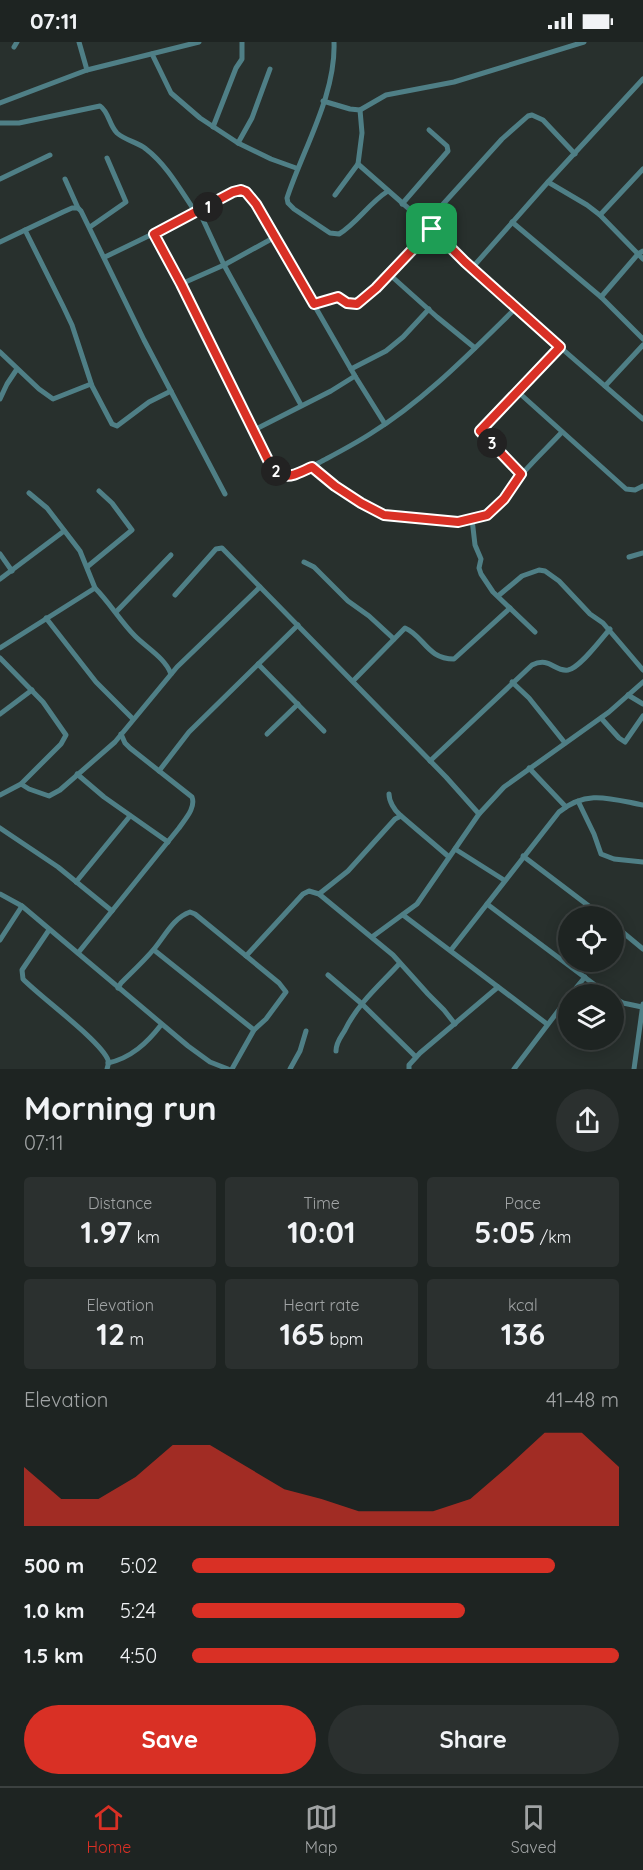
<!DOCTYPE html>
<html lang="en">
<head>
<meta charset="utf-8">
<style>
  :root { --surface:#1e2422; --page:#2b302f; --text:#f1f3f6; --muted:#a1a4a5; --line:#3c4140; --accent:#d93025 }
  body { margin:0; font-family:Quicksand,sans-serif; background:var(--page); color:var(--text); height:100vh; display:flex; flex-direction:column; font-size:22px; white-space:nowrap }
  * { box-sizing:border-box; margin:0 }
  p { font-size:20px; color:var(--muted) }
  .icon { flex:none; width:33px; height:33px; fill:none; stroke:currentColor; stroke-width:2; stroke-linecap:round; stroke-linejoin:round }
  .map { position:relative; height:1027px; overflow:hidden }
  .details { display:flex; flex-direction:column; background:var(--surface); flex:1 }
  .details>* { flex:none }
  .tools { position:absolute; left:558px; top:864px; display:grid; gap:12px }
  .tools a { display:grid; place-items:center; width:66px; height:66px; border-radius:50%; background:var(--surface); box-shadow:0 3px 15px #0003,0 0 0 2px var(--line); font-size:30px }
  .pin { position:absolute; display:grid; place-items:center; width:51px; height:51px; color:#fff; margin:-26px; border-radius:12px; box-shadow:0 3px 9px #0006 }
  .km { position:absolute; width:30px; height:30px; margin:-15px; border-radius:50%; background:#222; color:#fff; font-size:16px; line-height:30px; text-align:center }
  .round { display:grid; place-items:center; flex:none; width:63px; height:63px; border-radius:32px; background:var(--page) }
  .summary { display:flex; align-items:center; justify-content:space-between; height:102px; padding:0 24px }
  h1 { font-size:33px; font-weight:700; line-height:45px }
  .metrics { display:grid; grid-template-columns:repeat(3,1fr); gap:9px; height:102px; padding:6px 24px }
  .metrics div { display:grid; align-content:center; border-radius:6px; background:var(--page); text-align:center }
  .metrics b { font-size:30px; font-weight:700 }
  .metrics small { font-size:16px; font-weight:400 }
  .metrics p { font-size:16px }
  .chart { height:168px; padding:12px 24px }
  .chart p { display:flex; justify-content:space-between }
  .chart svg { width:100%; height:108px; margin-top:6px; fill:var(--accent); opacity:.7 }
  .action { display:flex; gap:12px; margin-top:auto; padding:12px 24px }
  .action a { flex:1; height:69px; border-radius:36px; background:var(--accent); color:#fff; font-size:24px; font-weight:700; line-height:69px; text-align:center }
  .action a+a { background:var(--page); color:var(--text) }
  ul { padding:0 24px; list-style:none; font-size:20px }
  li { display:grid; grid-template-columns:96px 72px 1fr; align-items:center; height:45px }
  li i { height:15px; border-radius:8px; background:var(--accent) }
  .status { display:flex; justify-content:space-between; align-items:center; height:42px; padding:0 30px; background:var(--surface); direction:ltr }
  .status svg { height:16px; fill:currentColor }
  .tabs { display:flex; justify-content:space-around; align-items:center; height:84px; border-top:2px solid var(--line); background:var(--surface); font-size:16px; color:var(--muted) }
  .tabs a { display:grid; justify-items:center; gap:3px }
  .tabs .on { color:var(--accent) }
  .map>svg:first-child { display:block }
</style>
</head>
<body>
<div class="status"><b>07:11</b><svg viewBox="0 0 49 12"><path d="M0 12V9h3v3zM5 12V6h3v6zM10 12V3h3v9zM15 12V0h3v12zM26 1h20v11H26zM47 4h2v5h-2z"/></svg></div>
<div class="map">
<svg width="643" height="1027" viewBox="0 0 643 1027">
  <rect width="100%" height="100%" fill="#28302d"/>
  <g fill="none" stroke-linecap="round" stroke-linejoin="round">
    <g stroke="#4f7f86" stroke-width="5">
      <path d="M79 0 87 28"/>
      <path d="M334 0C336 53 303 107 287 156L288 161 294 167 330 191 339 192C357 181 369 161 388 149"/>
      <path d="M14 5 17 0"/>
      <path d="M152 12 171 51 200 76 238 101 271 117 296 126"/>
      <path d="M323 59 350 67 360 68 386 53 454 40 584 0"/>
      <path d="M0 61 87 28 199 0"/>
      <path d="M0 81H19L100 64C109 70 109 83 117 91 126 99 138 100 146 107 167 123 181 149 196 171"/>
      <path d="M213 85 236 26 242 17V0"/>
      <path d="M238 101 252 76 270 27"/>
      <path d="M358 122 449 202 465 220 560 305 643 377"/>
      <path d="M0 137 50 113"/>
      <path d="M65 137 78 166 81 169 144 298 225 452"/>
      <path d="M548 140 587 163 600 173 643 217"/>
      <path d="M335 153 358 122 362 91 360 68"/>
      <path d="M402 162 448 109 447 104 429 88"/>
      <path d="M199 169 224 223 301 363"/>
      <path d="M600 173 643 127"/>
      <path d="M512 180 601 255 643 297"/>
      <path d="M426 181 502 97 528 74 532 73 543 78 575 112"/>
      <path d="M90 185 126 160 107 116"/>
      <path d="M25 188 63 264 72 283 92 344 112 382 117 384 149 360 171 349"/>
      <path d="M154 192 181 242 268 418C272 424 276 432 283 434 295 436 316 422 326 417 341 409 356 401 370 392 425 358 471 310 517 265"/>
      <path d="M0 200 63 170 72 166H78"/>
      <path d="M105 215 196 171 233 150 241 148 246 150 252 155 275 195"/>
      <path d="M472 226 548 140 643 37"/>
      <path d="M389 232 437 275 475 306"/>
      <path d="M181 242 224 223 275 195 355 334 385 382"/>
      <path d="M601 255 638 212 643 209"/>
      <path d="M314 262 338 255 347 261 357 262 376 246 432 187"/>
      <path d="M0 310 39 347 53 357 91 342"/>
      <path d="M351 327 386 309 403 295 429 267"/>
      <path d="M605 344 643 303"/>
      <path d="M517 349 626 447 635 448 643 444"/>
      <path d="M0 357 7 342 17 327"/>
      <path d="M254 388 331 349 355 334"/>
      <path d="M312 425C332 442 361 467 387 474 409 479 435 478 458 480 499 475 499 458 523 431 535 417 549 404 562 390"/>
      <path d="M521 433 480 389 560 305"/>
      <path d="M29 451 47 466 80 509 95 546"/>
      <path d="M472 477 475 503 481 517 479 526 481 532 493 550 535 590"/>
      <path d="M0 512 12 529"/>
      <path d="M629 515 643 511"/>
      <path d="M304 520 314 525 348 559 369 574 394 597"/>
      <path d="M87 525 132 488 112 461 99 449"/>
      <path d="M0 537 64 489"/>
      <path d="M175 553 216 507 222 506 446 735 479 772"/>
      <path d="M498 554 522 534 539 528 545 529 559 539 590 572 603 581 643 628"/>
      <path d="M116 570 171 513"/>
      <path d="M46 576 96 640 133 677"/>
      <path d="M0 606 95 546C110 561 120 579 135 594 147 606 165 616 171 632"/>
      <path d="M0 616 43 660 66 693 61 702 21 742"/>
      <path d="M258 622 324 689"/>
      <path d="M353 639 405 586C424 594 427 617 454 617L510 566"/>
      <path d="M512 640 529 656 565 701"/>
      <path d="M628 653 643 662"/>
      <path d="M0 672 32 648"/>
      <path d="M601 676 619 696 625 700 643 674"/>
      <path d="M267 692 298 662"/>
      <path d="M430 719 532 623C550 614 554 630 568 628 580 626 601 597 610 587"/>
      <path d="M529 726 566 765"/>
      <path d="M159 729 189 690 298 583"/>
      <path d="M77 732 104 755 168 800"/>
      <path d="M389 752C389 759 394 768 400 773 416 787 433 801 449 815"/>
      <path d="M0 753 21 742 29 747 49 754 60 748 115 700 177 625 260 545"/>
      <path d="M578 759 594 792 601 812 614 817 643 820"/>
      <path d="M0 786 58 825 112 869"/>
      <path d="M455 807 504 838"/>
      <path d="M523 814 602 874"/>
      <path d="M76 840 130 774"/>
      <path d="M0 852 22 864 188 1004 210 1020 228 1027"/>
      <path d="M319 852 348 829 395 777 401 774"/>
      <path d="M487 862 607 952"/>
      <path d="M403 873 547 982"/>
      <path d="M614 883 643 907"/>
      <path d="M49 888 22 928 23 937C39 954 101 999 108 1018 109 1022 108 1023 107 1027"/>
      <path d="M372 895 417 862 479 772 504 745 609 670 643 640"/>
      <path d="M0 898 22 864"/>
      <path d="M154 908 254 988"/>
      <path d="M451 908 559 770C587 747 611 757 643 763"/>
      <path d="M78 911 179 786C185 777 196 766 192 755L130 706 125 701 121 692"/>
      <path d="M246 914 303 852 309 849 319 852 393 913 428 952 444 968 455 982"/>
      <path d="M328 933 362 962 416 1015"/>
      <path d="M118 946 121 941C132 930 144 919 154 907 165 894 173 876 190 870L195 872 279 941 286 950 266 977 254 988 232 1027"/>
      <path d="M571 952 585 935"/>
      <path d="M614 956 623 961 642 965"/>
      <path d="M336 1009C336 1000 341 995 345 988 358 961 381 942 400 921"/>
      <path d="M108 1021C131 1016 147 1001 161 983"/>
      <path d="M290 1027 300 1009 306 989"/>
      <path d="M409 1027V1023L420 1011 498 945"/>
      <path d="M514 1027 568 956"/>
      <path d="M634 1027 643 962"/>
    </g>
  </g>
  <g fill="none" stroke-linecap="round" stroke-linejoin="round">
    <defs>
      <path id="route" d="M241 148 246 150 256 162 314 262 338 255 347 261 357 262 376 246 432 187 465 220 560 305 480 389 521 432 504 457 487 473 458 480 384 473 361 461 335 444 312 425C289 435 284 441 268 418L181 242 154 192 233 150Z"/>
    </defs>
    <use href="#route" stroke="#fff" stroke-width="12"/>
    <use href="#route" stroke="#d93025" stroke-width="8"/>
  </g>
</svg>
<div class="tools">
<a><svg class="icon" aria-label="locate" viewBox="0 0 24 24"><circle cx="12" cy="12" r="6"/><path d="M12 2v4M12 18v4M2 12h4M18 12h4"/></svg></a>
<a><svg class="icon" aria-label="layers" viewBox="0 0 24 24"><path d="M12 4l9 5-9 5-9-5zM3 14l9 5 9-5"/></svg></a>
</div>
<div class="pin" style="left:432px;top:187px;background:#1e9e55"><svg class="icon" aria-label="arrive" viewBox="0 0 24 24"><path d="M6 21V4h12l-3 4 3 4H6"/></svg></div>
<b class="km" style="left:208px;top:165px">1</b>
<b class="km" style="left:276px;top:429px">2</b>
<b class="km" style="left:492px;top:401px">3</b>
</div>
<section class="details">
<div class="summary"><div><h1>Morning run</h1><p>07:11</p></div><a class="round"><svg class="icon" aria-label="share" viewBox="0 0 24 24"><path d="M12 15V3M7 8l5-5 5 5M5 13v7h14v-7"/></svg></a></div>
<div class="metrics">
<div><p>Distance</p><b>1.97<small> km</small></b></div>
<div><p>Time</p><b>10:01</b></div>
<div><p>Pace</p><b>5:05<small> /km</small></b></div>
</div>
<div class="metrics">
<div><p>Elevation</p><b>12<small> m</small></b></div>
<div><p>Heart rate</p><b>165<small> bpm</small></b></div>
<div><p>kcal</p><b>136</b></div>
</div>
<div class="chart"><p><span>Elevation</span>41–48 m</p>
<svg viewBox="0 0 160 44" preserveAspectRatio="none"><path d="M0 44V20L10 33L20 33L30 24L40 11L50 11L60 20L70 29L80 33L90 38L100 38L110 38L120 33L130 20L140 6L150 6L160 20V44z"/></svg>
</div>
<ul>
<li><b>500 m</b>5:02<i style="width:85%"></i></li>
<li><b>1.0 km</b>5:24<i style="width:64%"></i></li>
<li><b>1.5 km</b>4:50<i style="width:100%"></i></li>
</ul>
<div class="action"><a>Save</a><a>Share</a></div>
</section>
<nav class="tabs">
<a class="on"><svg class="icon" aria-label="home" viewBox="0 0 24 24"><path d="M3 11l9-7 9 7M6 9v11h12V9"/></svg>Home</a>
<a><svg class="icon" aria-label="map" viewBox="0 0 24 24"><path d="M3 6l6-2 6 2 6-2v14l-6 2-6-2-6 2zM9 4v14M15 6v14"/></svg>Map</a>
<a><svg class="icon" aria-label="saved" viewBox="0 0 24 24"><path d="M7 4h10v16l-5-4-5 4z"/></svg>Saved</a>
</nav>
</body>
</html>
